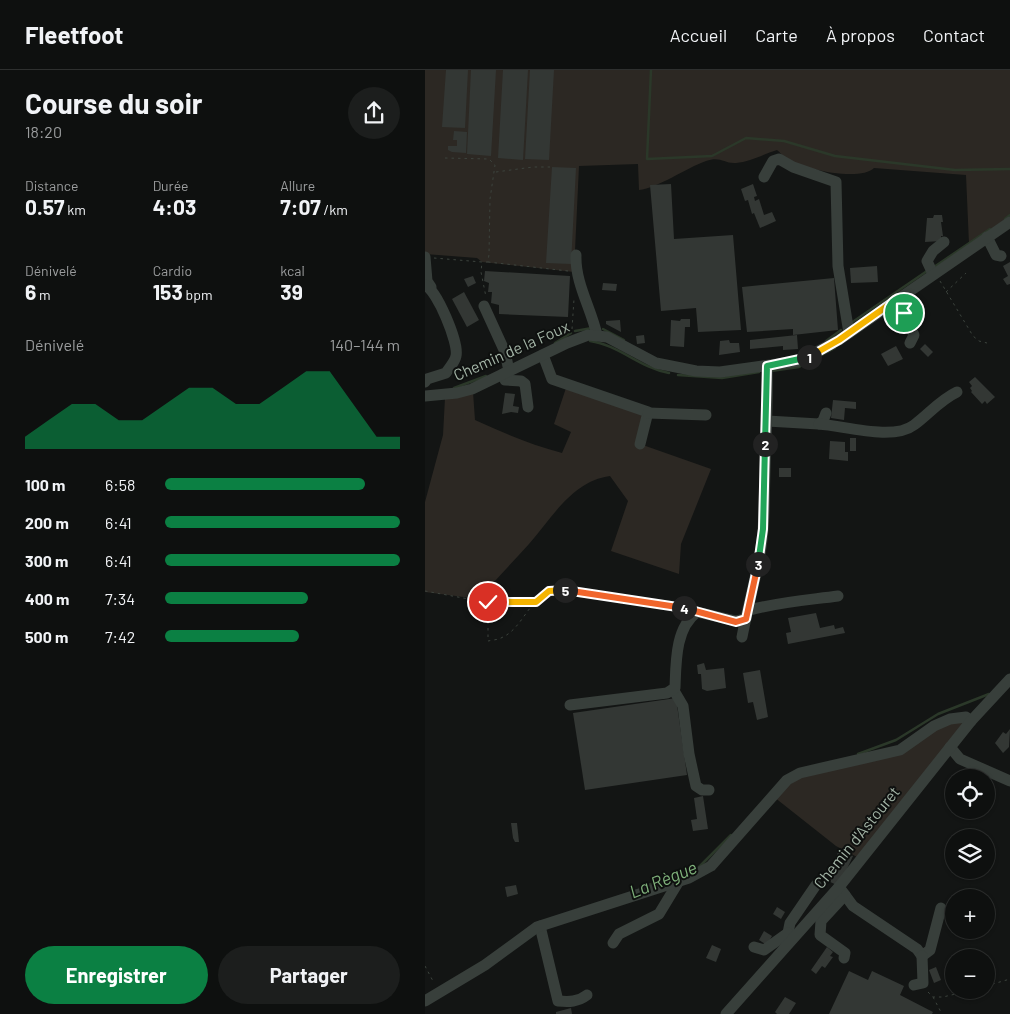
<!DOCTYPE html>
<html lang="fr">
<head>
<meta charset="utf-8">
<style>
  :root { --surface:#0e100f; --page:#1c1e1d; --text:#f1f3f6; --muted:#9b9d9e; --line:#2e302f; --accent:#0b8043 }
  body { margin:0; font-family:Barlow,sans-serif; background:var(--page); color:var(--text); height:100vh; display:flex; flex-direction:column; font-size:19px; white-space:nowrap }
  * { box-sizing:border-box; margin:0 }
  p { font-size:16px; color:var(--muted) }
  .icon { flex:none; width:28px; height:28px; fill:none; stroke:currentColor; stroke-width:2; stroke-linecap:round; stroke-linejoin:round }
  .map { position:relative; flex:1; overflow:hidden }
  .panel { display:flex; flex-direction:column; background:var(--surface); width:425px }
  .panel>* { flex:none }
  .buttons { position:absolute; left:520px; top:699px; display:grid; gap:10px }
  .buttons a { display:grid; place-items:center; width:50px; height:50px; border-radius:50%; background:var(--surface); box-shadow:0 1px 4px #0004,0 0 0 1px var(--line); font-size:25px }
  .pin { position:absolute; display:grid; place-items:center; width:42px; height:42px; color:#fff; margin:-21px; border:2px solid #fff; border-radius:50%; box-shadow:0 1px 5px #0007 }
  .km { position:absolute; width:25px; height:25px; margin:-12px; border-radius:50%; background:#222; color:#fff; font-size:14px; line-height:25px; text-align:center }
  .round { display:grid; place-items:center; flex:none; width:52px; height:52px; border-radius:26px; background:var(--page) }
  .headline { display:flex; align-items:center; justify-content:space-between; height:85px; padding:0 25px }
  h1 { font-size:28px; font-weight:700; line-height:38px }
  .stats { display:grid; grid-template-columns:repeat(3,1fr); gap:8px; height:85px; padding:5px 25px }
  .stats div { display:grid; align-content:center }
  .stats b { font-size:21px; font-weight:700 }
  .stats small { font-size:14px; font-weight:400 }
  .stats p { font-size:14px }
  .chart { height:140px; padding:10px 25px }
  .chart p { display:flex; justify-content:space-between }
  .chart svg { width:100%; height:90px; margin-top:5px; fill:var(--accent); opacity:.7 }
  .action { display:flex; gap:10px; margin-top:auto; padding:10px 25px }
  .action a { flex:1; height:58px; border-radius:30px; background:var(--accent); color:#fff; font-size:20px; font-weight:700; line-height:58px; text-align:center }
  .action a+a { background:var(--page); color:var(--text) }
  ul { padding:0 25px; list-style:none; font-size:16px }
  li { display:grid; grid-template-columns:80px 60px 1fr; align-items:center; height:38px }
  li i { height:12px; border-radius:6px; background:var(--accent) }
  header { display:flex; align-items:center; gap:30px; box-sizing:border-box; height:70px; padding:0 25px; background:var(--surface); border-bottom:1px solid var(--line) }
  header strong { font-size:24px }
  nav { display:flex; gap:28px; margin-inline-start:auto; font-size:18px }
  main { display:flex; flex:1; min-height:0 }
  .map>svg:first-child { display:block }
</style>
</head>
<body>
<header>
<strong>Fleetfoot</strong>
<nav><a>Accueil</a><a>Carte</a><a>À propos</a><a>Contact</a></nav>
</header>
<main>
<section class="panel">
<div class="headline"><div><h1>Course du soir</h1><p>18:20</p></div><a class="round"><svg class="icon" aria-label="share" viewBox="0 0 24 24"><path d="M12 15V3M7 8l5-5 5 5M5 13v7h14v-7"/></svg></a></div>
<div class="stats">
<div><p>Distance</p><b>0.57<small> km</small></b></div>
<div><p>Durée</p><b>4:03</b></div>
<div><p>Allure</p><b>7:07<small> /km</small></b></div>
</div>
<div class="stats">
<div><p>Dénivelé</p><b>6<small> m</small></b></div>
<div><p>Cardio</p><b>153<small> bpm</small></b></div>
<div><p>kcal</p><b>39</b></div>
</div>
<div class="chart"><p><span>Dénivelé</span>140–144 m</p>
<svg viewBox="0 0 160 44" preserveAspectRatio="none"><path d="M0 44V38L10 30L20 22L30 22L40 30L50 30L60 22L70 14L80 14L90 22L100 22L110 14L120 6L130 6L140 22L150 38L160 38V44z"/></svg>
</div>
<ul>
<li><b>100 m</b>6:58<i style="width:85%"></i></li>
<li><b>200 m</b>6:41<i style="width:100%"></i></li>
<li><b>300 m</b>6:41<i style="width:100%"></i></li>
<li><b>400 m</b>7:34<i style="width:61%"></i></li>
<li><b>500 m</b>7:42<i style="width:57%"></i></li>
</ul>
<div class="action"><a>Enregistrer</a><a>Partager</a></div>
</section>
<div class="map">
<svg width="585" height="944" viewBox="0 0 585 944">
  <rect width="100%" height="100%" fill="#131514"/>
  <g fill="#2c2823">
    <path d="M0 0H585V146L544 174 541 105 449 98C435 112 376 99 361 88 357 86 355 82 352 80 339 84 325 92 311 93 299 94 296 86 281 91 261 98 233 118 214 120L213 94 154 96 149 202 57 192 52 188 0 184Z"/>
    <path d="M141 318 223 342 215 374 286 399 256 474 254 504 186 481 203 431 185 406C147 411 126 449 104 474 87 493 70 510 54 529L0 522V432L18 365 20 328 48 322 50 350C78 363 107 375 137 383L146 362 129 354Z"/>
    <path d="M542 651 432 787 411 776 349 727 373 708 439 692 525 652Z"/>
  </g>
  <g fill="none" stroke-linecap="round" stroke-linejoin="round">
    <g stroke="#2b3829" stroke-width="2.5">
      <path d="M226 0 222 89 287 86 321 68 359 71 410 86 530 100 585 99"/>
      <path d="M580 149 585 145"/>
      <path d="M509 197 565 159"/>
      <path d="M426 253 502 201"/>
      <path d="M178 259 199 270"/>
      <path d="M150 261 167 258"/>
      <path d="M165 271C194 275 215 298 244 303"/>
      <path d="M401 271 416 260"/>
      <path d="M130 273 146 263"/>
      <path d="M346 301 374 297 410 278"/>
      <path d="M253 305 297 308 334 302"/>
      <path d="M29 318 61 306"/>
      <path d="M433 684 471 670 513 644 564 624"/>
      <path d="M215 818 273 798 306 765"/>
    </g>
  </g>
  <g fill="#333734">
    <path d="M21 0H43L40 58 17 57Z"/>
    <path d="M46 0H71L66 86 42 84Z"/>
    <path d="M78 0H103L98 90 73 88Z"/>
    <path d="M105 0H129L124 90 100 89Z"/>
    <path d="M29 61 42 62 41 83 27 82 23 80V76H32V70H28Z"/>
    <path d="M127 97 151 98 146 194 121 193Z"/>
    <path d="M246 114 249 169 308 165 316 260 273 262 271 238 236 241 225 115Z"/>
    <path d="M328 114 332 126 329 127 330 131 334 129 339 145 347 142 351 151 335 158 329 143 327 144 323 130 320 131 316 119Z"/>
    <path d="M509 145H517L518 152H516L518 166H516V171L500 172 502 148H508Z"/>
    <path d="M585 192V214L582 215 578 209 583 206 578 196Z"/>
    <path d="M452 196 453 212 426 213 425 198Z"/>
    <path d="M60 201 145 206 143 247 74 244V235L66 233 67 222H63L64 213 59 211Z"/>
    <path d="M48 206 51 213 43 217 39 209Z"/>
    <path d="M409 208 413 260 368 265V259L322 262 317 217Z"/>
    <path d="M178 213 192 214 191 221 177 220Z"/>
    <path d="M39 222 54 250 42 257 27 229Z"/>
    <path d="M256 249H265V257H260L259 277 245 276 246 250 255 251Z"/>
    <path d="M195 250 196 262 181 254V251Z"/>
    <path d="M219 265 220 273 212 274 211 266Z"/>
    <path d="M372 265 373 279 358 280V276L325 279V270Z"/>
    <path d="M304 270 305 273H314L315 282 294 285 295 271Z"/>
    <path d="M500 274 508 282 503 287 495 279Z"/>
    <path d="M471 276 478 289 463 296 456 284Z"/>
    <path d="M550 307 570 327 562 334 560 331 557 334 546 322 547 321 545 318 547 316 544 312Z"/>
    <path d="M80 323 90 324 88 336 94 337 93 343 86 342 77 344Z"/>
    <path d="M408 330 431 332V339L420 338 419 350 406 348Z"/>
    <rect x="425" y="368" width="6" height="13"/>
    <path d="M405 371 420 372V382H423V391L404 389Z"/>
    <rect x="354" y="398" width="12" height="9"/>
    <path d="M391 543 395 558 409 555 410 559 418 557 420 563 363 574 361 563 366 562 363 548Z"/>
    <path d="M279 593 281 600 299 598 301 618 282 621 277 619 276 604H273L272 595Z"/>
    <path d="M335 600 343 647 332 650 328 632 323 633 318 603Z"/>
    <path d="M251 628 262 705 160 720 148 643Z"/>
    <path d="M585 659 584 677 578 683 570 673 578 662 581 664Z"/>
    <path d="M278 726 283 759 268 761 266 750 272 749 269 728Z"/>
    <path d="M86 753H92L94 772H90L88 768Z"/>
    <path d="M414 780 428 786 414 816 403 811 408 802 405 801Z"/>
    <path d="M91 815 93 824 82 827 80 817Z"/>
    <path d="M352 837 360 842 356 849 348 844Z"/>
    <path d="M339 861 347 866 342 875 334 870Z"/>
    <path d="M287 875 296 879 291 892 281 888Z"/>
    <path d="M402 877 408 882 405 886 408 887 400 898 397 896 391 904 386 900Z"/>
    <path d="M511 897 516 910 509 913 504 900Z"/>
    <path d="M424 901 443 910 447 901 479 916 475 925 508 942 507 944H404Z"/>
    <path d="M360 927 371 933 364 944H352L350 942Z"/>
    <path d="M146 938 147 944H131V942Z"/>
  </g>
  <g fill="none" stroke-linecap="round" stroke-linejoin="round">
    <g stroke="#3c433d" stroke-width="1" stroke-dasharray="2.5 4" stroke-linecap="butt">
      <path d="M20 88 64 89 70 95 65 129 64 184 63 192H58"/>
      <path d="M71 102 108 97H125"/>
      <path d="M9 188 57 192 56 202 61 227"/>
      <path d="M63 192 143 201"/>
      <path d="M515 211 548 266 554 271 562 273"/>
      <path d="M521 222 541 203"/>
      <path d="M147 259 149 229"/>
      <path d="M0 521 71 534 111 532"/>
      <path d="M63 532V571C67 570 73 570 78 567 97 558 104 530 124 521 142 514 240 532 261 539"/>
      <path d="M0 896 9 913"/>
      <path d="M561 916 585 909"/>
      <path d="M503 922 508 927H518L547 920"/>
      <path d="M508 927 517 944"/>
    </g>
    <g stroke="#383f3b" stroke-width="11">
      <path d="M339 107 348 91 354 89 368 97 411 112 413 196 424 263"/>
      <path d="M562 167 571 185 576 186"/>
      <path d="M151 185C150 213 166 238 172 265"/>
      <path d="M0 187 2 211 6 217"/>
      <path d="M508 204 502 191 508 181 519 172"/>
      <path d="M0 215C12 220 34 273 31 286 30 292 24 298 21 303L2 309 0 312"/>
      <path d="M472 229 489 265 485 273"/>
      <path d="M59 236 80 282 84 301"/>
      <path d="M118 285 127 309 223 342 215 374"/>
      <path d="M78 304 80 310 96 311 100 314 103 337"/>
      <path d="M0 326 32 323 47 319 142 273 163 265 182 267 231 293 271 301 295 302 374 291 414 270 585 152"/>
      <path d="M223 343 281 345"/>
      <path d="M342 351 394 354 398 351 401 343"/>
      <path d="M394 354C420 356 468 371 489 355 504 344 515 330 532 322"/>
      <path d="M325 540C354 532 383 530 413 526"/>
      <path d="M317 567C322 541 329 515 334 489 340 459 339 430 340 400 341 365 343 331 342 296"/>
      <path d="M248 619 258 636 264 684 271 716 277 720H284"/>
      <path d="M145 635 242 623 250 618C251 593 250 558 272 542L311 551 321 549"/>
      <path d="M525 677 535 689 585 711"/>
      <path d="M414 817 428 836 492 879 497 886 505 880 516 838"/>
      <path d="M115 856 133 931C144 932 153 932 162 925"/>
      <path d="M367 867 363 863 365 853 391 815"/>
      <path d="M188 873 194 864 234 844 254 811"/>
      <path d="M329 877 339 880 363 863"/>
      <path d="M419 888 420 883 395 865 396 851 420 825"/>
      <path d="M489 915 498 913 497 886"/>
      <path d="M0 931 60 895 112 857 264 808 286 796 362 710 375 703 475 680 509 656 525 649 541 647 546 651"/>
      <path d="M301 944 414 817 546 651 585 609"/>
    </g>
  </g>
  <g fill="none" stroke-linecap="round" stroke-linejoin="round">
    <defs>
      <path id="split-1" d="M384 287 414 270 472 229 479 243"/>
      <path id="split-2" d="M340 374 342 296 384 287"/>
      <path id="split-3" d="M333 494 338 459 340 374"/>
      <path id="split-4" d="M259 538 311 552 321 549 333 494"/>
      <path id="split-5" d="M140 520 259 538"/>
      <path id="split-6" d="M63 532H111L124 521 140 520"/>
    </defs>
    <use href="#split-1" stroke="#fff" stroke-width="10"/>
    <use href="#split-2" stroke="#fff" stroke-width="10"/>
    <use href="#split-3" stroke="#fff" stroke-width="10"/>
    <use href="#split-4" stroke="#fff" stroke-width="10"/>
    <use href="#split-5" stroke="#fff" stroke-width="10"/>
    <use href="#split-6" stroke="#fff" stroke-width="10"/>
    <use href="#split-1" stroke="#f5b400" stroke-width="6"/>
    <use href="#split-2" stroke="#22a559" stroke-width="6"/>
    <use href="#split-3" stroke="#22a559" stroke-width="6"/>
    <use href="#split-4" stroke="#f0652b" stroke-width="6"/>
    <use href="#split-5" stroke="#f0652b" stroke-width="6"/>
    <use href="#split-6" stroke="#f5b400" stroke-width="6"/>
  </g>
  <g text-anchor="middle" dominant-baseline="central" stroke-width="4" stroke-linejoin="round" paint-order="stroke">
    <g font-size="16" fill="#a4b5a7" stroke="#0e100f">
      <text transform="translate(86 280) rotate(-24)">Chemin de la Foux</text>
      <text transform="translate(431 767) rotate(-51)">Chemin d'Astouret</text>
    </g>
    <g font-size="18" font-style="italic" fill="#7fb17b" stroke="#0e100f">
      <text transform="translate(238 809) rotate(-22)">La Règue</text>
    </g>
  </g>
</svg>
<div class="buttons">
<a><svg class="icon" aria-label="locate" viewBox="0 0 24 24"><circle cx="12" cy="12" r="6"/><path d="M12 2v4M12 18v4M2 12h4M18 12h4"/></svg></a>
<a><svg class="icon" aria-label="layers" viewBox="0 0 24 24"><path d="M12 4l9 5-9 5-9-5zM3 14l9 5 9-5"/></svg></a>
<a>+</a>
<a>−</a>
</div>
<div class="pin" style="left:479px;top:243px;background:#1e9e55"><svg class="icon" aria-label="arrive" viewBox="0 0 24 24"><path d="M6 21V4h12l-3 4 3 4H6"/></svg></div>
<div class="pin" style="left:63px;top:532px;background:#d93025"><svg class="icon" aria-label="check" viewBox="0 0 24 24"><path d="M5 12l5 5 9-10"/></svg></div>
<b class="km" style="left:384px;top:287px">1</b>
<b class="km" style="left:340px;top:374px">2</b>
<b class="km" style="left:333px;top:494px">3</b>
<b class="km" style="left:259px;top:538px">4</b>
<b class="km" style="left:140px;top:520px">5</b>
</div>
</main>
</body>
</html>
